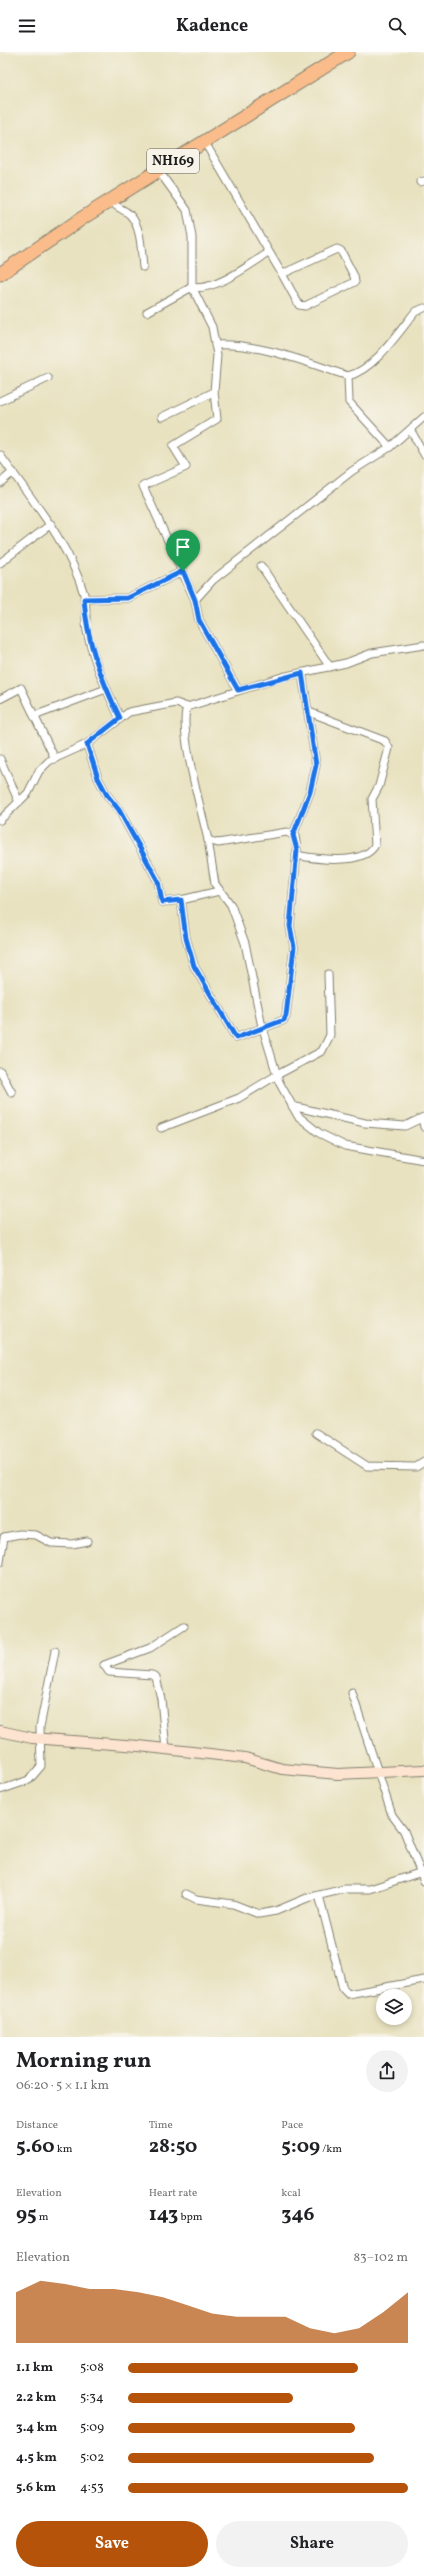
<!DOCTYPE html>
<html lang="en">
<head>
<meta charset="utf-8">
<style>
  :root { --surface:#fff; --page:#f2f2f2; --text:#202124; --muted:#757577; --accent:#b45309 }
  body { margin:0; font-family:Vollkorn,serif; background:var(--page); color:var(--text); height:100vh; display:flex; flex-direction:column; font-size:15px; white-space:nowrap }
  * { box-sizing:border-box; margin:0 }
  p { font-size:13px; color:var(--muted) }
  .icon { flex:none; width:22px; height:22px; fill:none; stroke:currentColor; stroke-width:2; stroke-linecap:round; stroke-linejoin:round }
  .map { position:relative; height:1985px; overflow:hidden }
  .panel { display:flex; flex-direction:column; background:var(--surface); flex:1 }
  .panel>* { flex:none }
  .fabs { position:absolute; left:376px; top:1937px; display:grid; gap:8px }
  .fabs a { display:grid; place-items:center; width:36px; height:36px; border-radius:50%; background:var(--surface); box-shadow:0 2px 6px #0003; font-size:20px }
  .pin { position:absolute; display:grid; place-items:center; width:34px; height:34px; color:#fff; margin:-41px -17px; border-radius:50% 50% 50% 0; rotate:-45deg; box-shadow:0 0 4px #0007 }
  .pin .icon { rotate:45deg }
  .round { display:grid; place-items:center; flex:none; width:42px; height:42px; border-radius:21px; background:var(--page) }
  .head { display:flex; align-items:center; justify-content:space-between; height:68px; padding:0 16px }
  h1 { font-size:22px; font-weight:700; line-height:30px }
  .metrics { display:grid; grid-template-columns:repeat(3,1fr); gap:6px; height:68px; padding:4px 16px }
  .metrics div { display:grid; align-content:center }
  .metrics b { font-size:20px; font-weight:700 }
  .metrics small { font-size:11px; font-weight:400 }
  .metrics p { font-size:11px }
  .chart { height:112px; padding:8px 16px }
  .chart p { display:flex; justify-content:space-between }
  .chart svg { width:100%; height:72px; margin-top:4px; fill:var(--accent); opacity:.7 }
  .action { display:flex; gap:8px; margin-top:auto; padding:8px 16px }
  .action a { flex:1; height:46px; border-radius:24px; background:var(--accent); color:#fff; font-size:16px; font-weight:700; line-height:46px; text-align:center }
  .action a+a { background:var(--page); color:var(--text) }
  ul { padding:0 16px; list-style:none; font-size:13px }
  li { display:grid; grid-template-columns:64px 48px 1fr; align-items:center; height:30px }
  li i { height:10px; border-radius:5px; background:var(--accent) }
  header { display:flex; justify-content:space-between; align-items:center; height:52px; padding:0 16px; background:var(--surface); font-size:18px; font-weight:700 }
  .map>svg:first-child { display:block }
</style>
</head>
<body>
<header><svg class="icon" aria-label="menu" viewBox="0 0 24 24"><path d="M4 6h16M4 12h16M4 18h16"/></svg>Kadence<svg class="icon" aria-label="search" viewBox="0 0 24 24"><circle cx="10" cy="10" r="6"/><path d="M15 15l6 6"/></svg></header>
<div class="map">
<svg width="424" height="1985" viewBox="0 0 424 1985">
  <rect width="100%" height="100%" fill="#f7f3e8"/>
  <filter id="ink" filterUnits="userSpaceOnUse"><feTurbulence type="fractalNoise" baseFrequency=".025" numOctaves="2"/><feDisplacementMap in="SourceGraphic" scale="8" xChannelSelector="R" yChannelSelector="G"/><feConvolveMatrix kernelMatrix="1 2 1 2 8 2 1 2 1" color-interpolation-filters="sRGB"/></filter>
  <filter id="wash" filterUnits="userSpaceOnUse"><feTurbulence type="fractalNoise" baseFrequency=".012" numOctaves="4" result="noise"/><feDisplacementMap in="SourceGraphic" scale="16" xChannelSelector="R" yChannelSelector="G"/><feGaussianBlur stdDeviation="0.9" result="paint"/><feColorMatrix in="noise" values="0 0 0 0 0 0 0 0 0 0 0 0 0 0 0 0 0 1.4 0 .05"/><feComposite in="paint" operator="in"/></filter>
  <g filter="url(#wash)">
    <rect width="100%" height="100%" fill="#e8e2c0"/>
  </g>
  <g filter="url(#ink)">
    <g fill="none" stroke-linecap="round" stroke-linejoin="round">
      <defs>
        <g id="street">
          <path d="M204 89 282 222"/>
          <path d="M158 118 187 158 192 185V235L212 275 217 303 214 340 217 367 173 394 186 415 143 434 195 548 199 568 238 638"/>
          <path d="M420 130 424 129"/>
          <path d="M111 148C117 158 124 156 130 163 142 176 141 199 143 215"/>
          <path d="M337 197 341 199 354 224 355 230 305 254 299 253 282 222Z"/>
          <path d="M147 260 192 235C213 240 248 214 265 203"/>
          <path d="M215 293C261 291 305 310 348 324 374 318 398 281 415 260L424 256"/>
          <path d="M348 324 349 350 390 395"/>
          <path d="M0 349 48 326"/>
          <path d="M162 365 214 340"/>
          <path d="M411 379 424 402"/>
          <path d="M0 403C31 447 68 489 84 542 87 554 85 567 87 579 94 610 106 637 120 666"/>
          <path d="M0 431 13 420"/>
          <path d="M0 511 51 472"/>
          <path d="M261 514 330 615"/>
          <path d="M84 547 128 546 183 519"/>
          <path d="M195 548 213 528 352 419 390 395 424 365"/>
          <path d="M0 647 21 636 55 707"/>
          <path d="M34 664 106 637"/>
          <path d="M87 692 98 726 107 743 119 758 158 829 162 850 181 848"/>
          <path d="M0 707 19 750"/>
          <path d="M0 768 28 741 39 719 49 709 87 692 129 660 176 651 187 655"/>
          <path d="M293 783 310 740 316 713 302 621"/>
          <path d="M208 788 215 832 231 853 245 891 261 970 279 1030 298 1064 319 1081 345 1094 424 1108"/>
          <path d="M296 803C316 807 364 814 375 793L372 747 379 734 389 696 385 689 309 660"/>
          <path d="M219 839 181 848 186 886 194 914 236 986 284 968 286 964 294 895 290 874 297 798 295 784 287 780 218 791 208 788C202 760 178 678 187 655L282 625 346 611 372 601 424 593"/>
          <path d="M0 1019 12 1041"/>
          <path d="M292 1054 365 1071 405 1074 424 1065"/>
          <path d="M422 1066 424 1075"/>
          <path d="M161 1076 239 1046 277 1023 322 999 330 983 328 922"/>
          <path d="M316 1381 367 1414 416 1415 424 1410"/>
          <path d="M0 1510 4 1485 20 1482 36 1483 51 1491 72 1492 87 1489"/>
          <path d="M352 1641 392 1763 404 1779 424 1829"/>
          <path d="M166 1697 161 1647 156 1625 152 1623 109 1620 104 1613 150 1596 184 1574"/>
          <path d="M0 1738 29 1728 41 1714 40 1675 55 1599"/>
          <path d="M186 1842 196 1847 233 1852 259 1862 276 1859 307 1846 345 1837H370L422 1820"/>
          <path d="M319 1843 343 1937 348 1942 424 1928"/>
        </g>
        <path id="secondary" d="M0 1679 32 1686 139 1694 245 1706 282 1717 338 1722 424 1718"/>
        <path id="highway" d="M0 222 84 165 348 0"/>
      </defs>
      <use href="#street" stroke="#827f6e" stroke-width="9"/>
      <use href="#secondary" stroke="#827f6e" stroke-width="12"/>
      <use href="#highway" stroke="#827f6e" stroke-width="15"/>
      <use href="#street" stroke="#fff" stroke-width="7"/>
      <use href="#secondary" stroke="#fde4d0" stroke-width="10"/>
      <use href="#highway" stroke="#f9bc8a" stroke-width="13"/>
    </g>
  </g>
  <g fill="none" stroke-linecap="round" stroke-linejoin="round" filter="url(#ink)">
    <defs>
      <path id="route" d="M183 519 195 548 199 568 238 638 302 621 316 713 310 740 293 783 297 798 290 874 294 895 286 964 284 968 236 986 194 914 186 886 181 848 162 850 158 829 119 758 107 743 98 726 87 692 120 666C101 627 87 591 84 547L128 546Z"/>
    </defs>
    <use href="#route" stroke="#fff" stroke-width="8"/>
    <use href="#route" stroke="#1a73e8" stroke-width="5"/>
  </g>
  <g text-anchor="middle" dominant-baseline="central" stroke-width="4" stroke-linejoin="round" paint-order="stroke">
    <rect fill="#f7f3e8" stroke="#5e5c59" stroke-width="1" x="147" y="97" width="52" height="24" rx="3"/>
    <g font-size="14" font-weight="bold" fill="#1c1c1c">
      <text x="173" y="109">NH169</text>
    </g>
  </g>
</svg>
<div class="fabs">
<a><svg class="icon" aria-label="layers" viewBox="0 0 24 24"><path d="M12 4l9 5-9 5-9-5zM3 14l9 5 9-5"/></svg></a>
</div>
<div class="pin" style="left:183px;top:519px;background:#1e9e55"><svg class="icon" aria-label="arrive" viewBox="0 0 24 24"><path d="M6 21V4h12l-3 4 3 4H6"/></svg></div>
</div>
<section class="panel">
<div class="head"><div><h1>Morning run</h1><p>06:20 · 5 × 1.1 km</p></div><a class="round"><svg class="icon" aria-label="share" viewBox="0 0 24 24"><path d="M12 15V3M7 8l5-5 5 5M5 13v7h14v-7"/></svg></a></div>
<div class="metrics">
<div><p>Distance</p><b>5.60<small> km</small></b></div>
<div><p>Time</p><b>28:50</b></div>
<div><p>Pace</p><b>5:09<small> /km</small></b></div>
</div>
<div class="metrics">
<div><p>Elevation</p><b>95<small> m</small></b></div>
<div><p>Heart rate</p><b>143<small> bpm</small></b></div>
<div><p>kcal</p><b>346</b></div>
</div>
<div class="chart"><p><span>Elevation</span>83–102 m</p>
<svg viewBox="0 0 160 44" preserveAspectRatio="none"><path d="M0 44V13L10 6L20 8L30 11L40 11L50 13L60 16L70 21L80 26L90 28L100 28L110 28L120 35L130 38L140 35L150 25L160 13V44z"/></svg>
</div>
<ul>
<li><b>1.1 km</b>5:08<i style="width:82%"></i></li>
<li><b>2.2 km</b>5:34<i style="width:59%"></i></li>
<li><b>3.4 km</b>5:09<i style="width:81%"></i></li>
<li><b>4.5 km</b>5:02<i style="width:88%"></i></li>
<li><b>5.6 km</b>4:53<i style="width:100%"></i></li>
</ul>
<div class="action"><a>Save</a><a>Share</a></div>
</section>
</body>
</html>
